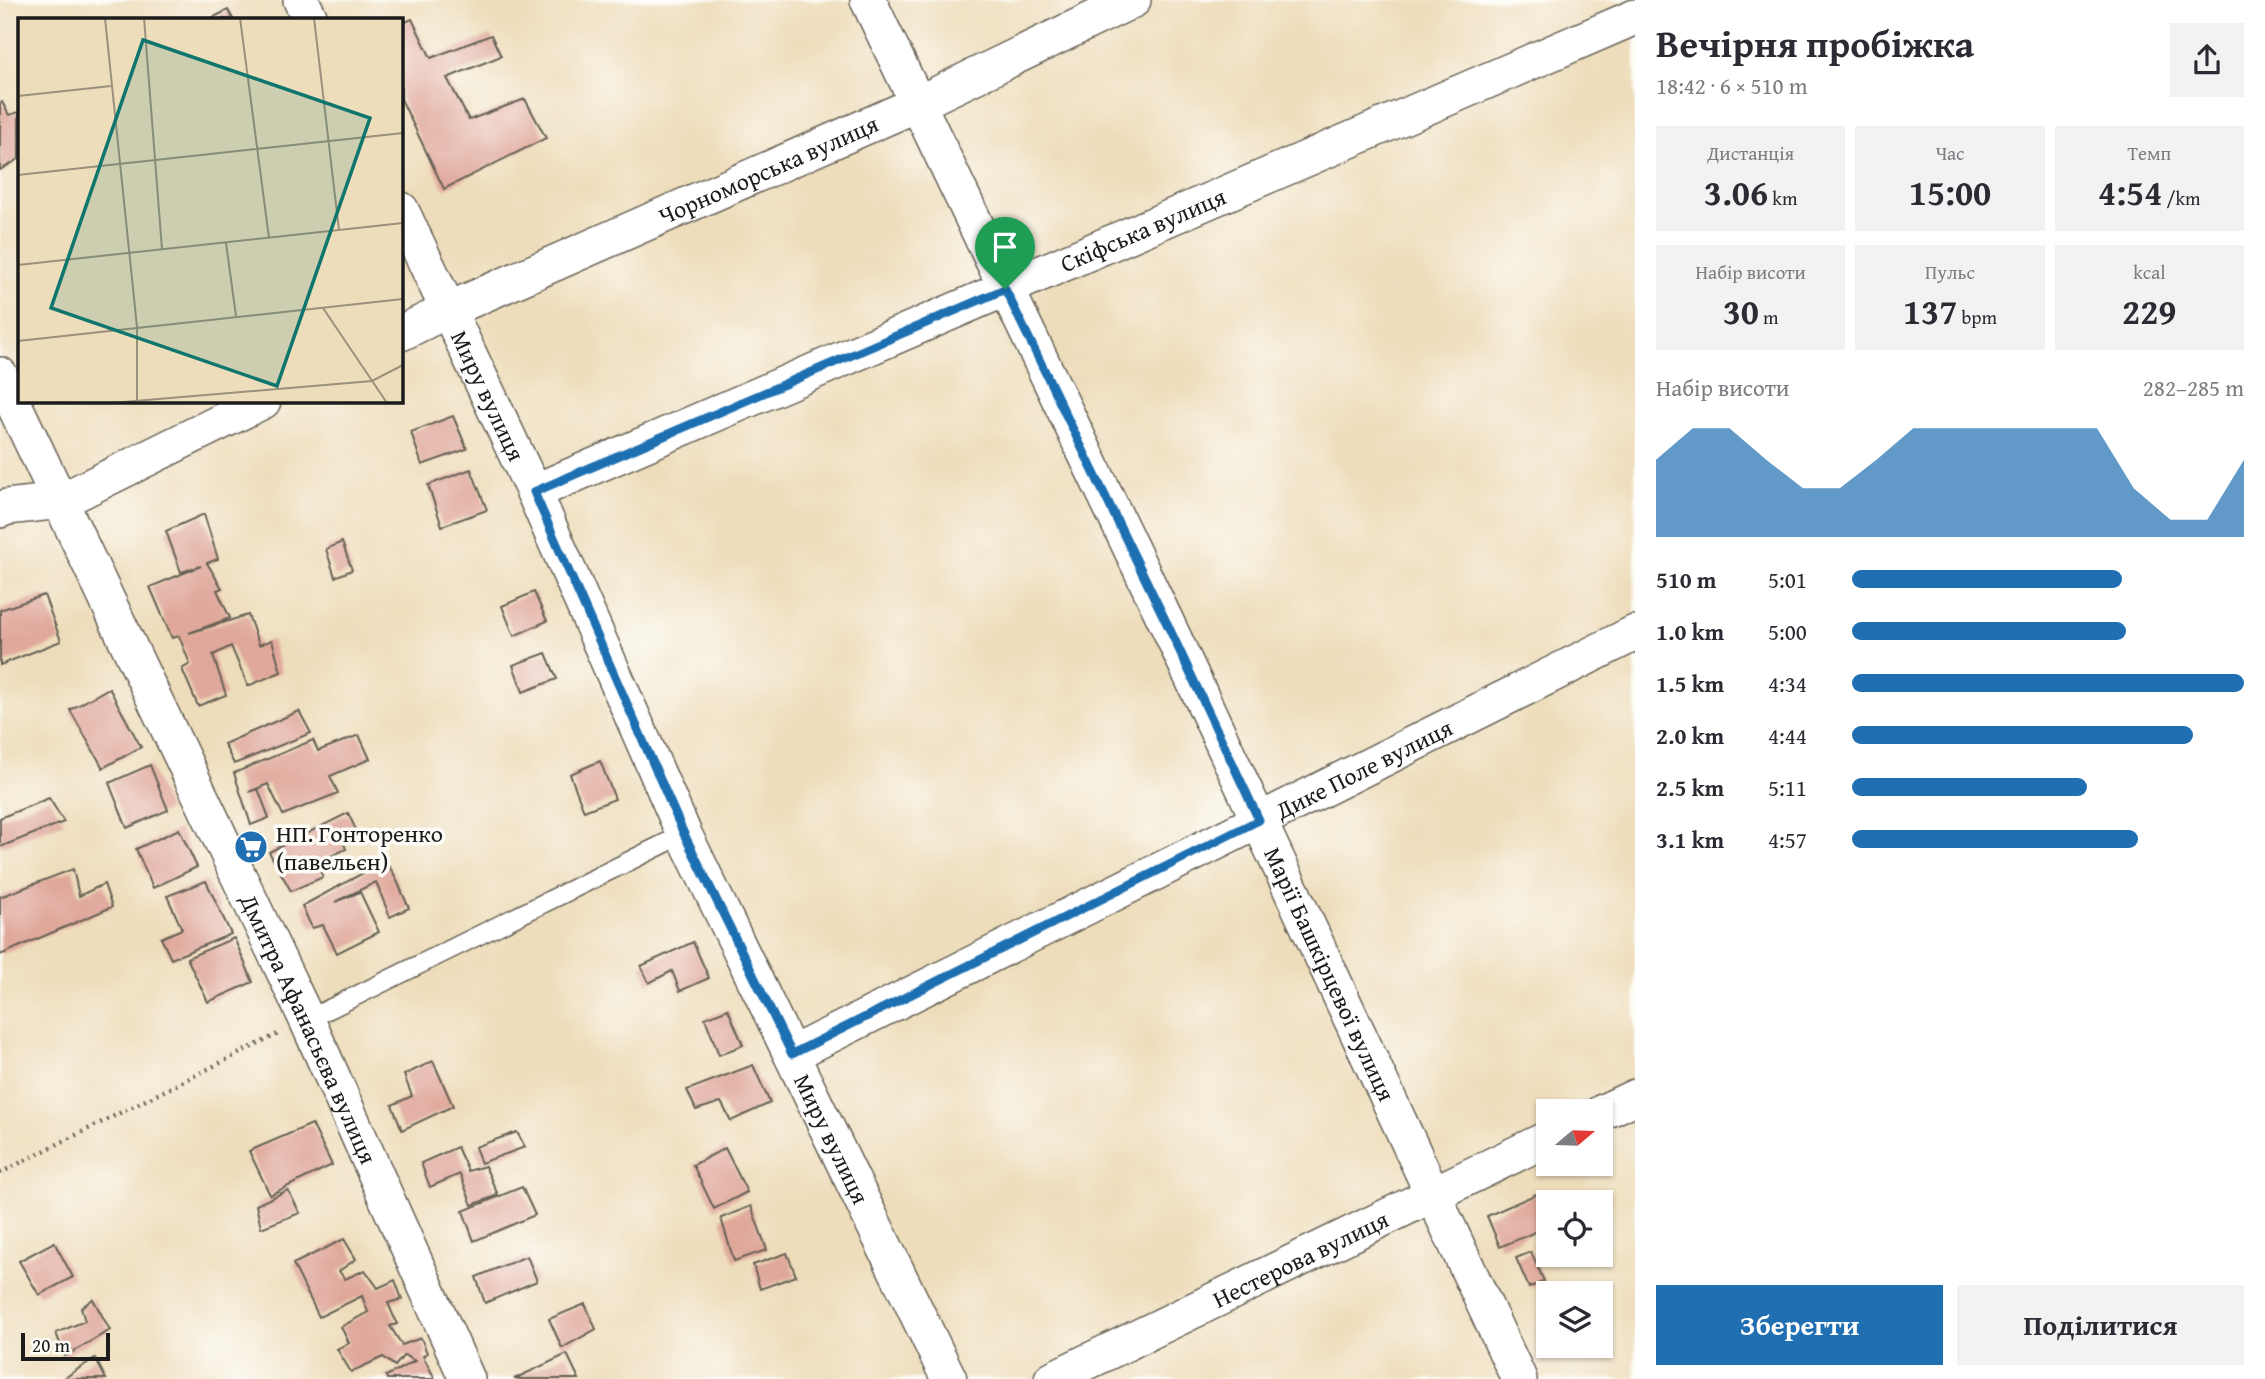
<!DOCTYPE html>
<html lang="uk">
<head>
<meta charset="utf-8">
<style>
  :root { --surface:#fff; --page:#f2f2f3; --text:#2b2b33; --muted:#7c7c81; --accent:#1f6fb2 }
  body { margin:0; font-family:"Gentium Book Plus",serif; background:var(--page); color:var(--text); height:100vh; display:flex; flex-direction:column; font-size:26px; white-space:nowrap }
  * { box-sizing:border-box; margin:0 }
  p { font-size:23px; color:var(--muted) }
  .icon { flex:none; width:38px; height:38px; fill:none; stroke:currentColor; stroke-width:2; stroke-linecap:round; stroke-linejoin:round }
  .map { position:relative; flex:1; overflow:hidden }
  .side { display:flex; flex-direction:column; background:var(--surface); width:630px }
  .side>* { flex:none }
  .needle { width:46px; rotate:71deg }
  .controls { position:absolute; left:1536px; top:1099px; display:grid; gap:14px }
  .controls a { display:grid; place-items:center; width:77px; height:77px; border-radius:0px; background:var(--surface); box-shadow:0 2px 5px #0004; font-size:35px }
  .scale { position:absolute; left:21px; bottom:18px; width:89px; box-sizing:border-box; padding-left:7px; border:4px solid #1c1c1c; border-top:0; font-size:19px; line-height:24px; white-space:nowrap; color:#1c1c1c; -webkit-text-stroke:5px #fdfcf7; paint-order:stroke }
  .pin { position:absolute; display:grid; place-items:center; width:60px; height:60px; color:#fff; margin:-72px -30px; border-radius:50% 50% 50% 0; rotate:-45deg; box-shadow:0 0 7px #0007 }
  .pin .icon { rotate:45deg }
  .round { display:grid; place-items:center; flex:none; width:74px; height:74px; border-radius:0px; background:var(--page) }
  .head { display:flex; align-items:center; justify-content:space-between; height:119px; padding:0 21px }
  h1 { font-size:38px; font-weight:800; line-height:52px }
  .stats { display:grid; grid-template-columns:repeat(3,1fr); gap:10px; height:119px; padding:7px 21px }
  .stats div { display:grid; align-content:center; border-radius:0px; background:var(--page); text-align:center }
  .stats b { font-size:35px; font-weight:800 }
  .stats small { font-size:19px; font-weight:400 }
  .stats p { font-size:19px }
  .chart { height:196px; padding:14px 21px }
  .chart p { display:flex; justify-content:space-between }
  .chart svg { width:100%; height:126px; margin-top:7px; fill:var(--accent); opacity:.7 }
  .cta { display:flex; gap:14px; margin-top:auto; padding:14px 21px }
  .cta a { flex:1; height:80px; border-radius:0px; background:var(--accent); color:#fff; font-size:28px; font-weight:800; line-height:80px; text-align:center }
  .cta a+a { background:var(--page); color:var(--text) }
  ul { padding:0 21px; list-style:none; font-size:23px }
  li { display:grid; grid-template-columns:112px 84px 1fr; align-items:center; height:52px }
  li i { height:18px; border-radius:9px; background:var(--accent) }
  main { display:flex; flex:1; min-height:0 }
  .map>svg:first-child { display:block }
</style>
</head>
<body>
<main>
<div class="map">
<svg width="1635" height="1379" viewBox="0 0 1635 1379">
  <rect width="100%" height="100%" fill="#fdfcf7"/>
  <filter id="ink" filterUnits="userSpaceOnUse"><feTurbulence type="fractalNoise" baseFrequency=".0143" numOctaves="2"/><feDisplacementMap in="SourceGraphic" scale="14" xChannelSelector="R" yChannelSelector="G"/><feConvolveMatrix kernelMatrix="1 2 1 2 8 2 1 2 1" color-interpolation-filters="sRGB"/></filter>
  <filter id="wash" filterUnits="userSpaceOnUse"><feTurbulence type="fractalNoise" baseFrequency=".00686" numOctaves="4" result="noise"/><feDisplacementMap in="SourceGraphic" scale="28" xChannelSelector="R" yChannelSelector="G"/><feGaussianBlur stdDeviation="1.57" result="paint"/><feColorMatrix in="noise" values="0 0 0 0 0 0 0 0 0 0 0 0 0 0 0 0 0 1.4 0 .05"/><feComposite in="paint" operator="in"/></filter>
  <g filter="url(#wash)">
    <rect width="100%" height="100%" fill="#edb"/>
    <g id="blocks">
      <g fill="#e0a89b">
        <path d="M228 10 233 19H210Z"/>
        <path d="M412 19 431 58 491 35 501 56 447 78 469 120 525 99 546 138 444 189 401 99V24Z"/>
        <path d="M2 102 9 115 19 112V159L0 170V103Z"/>
        <path d="M453 416 467 449 422 465 411 432Z"/>
        <path d="M471 469 487 510 442 526 428 485Z"/>
        <path d="M204 514 218 559 207 563 222 588 217 590 230 618 189 633 248 615 259 645 272 640 281 672 248 686 231 646 213 655 226 695 198 706 182 669 190 664 179 636 172 638 150 587 201 566 181 572 166 531Z"/>
        <path d="M342 542 352 570 335 577 326 549Z"/>
        <path d="M534 592 547 621 514 636 502 606Z"/>
        <path d="M44 595 61 641 0 665V610Z"/>
        <path d="M546 653 557 679 523 692 513 665Z"/>
        <path d="M109 688 141 747 103 768 70 710Z"/>
        <path d="M299 711 311 733 234 764 224 744Z"/>
        <path d="M359 735 370 759 330 776 338 793 283 815 268 784 249 792 258 789 269 818 251 825 234 773 313 740 318 751Z"/>
        <path d="M600 761 615 799 584 811 570 774Z"/>
        <path d="M150 765 168 810 127 828 109 783Z"/>
        <path d="M49 798 64 822 0 847V818Z"/>
        <path d="M348 813 357 832 342 839 346 849 317 863 323 877 291 891 269 852Z"/>
        <path d="M179 829 197 867 153 888 136 849Z"/>
        <path d="M385 861 394 874 409 908 390 917 376 882 335 902 360 892 379 932 337 953 323 925 312 928 302 906Z"/>
        <path d="M73 869 79 896 104 884 112 907 0 955V897Z"/>
        <path d="M206 881 231 934 171 959 161 938 182 929 167 896Z"/>
        <path d="M234 938 253 982 208 1002 187 958Z"/>
        <path d="M693 942 709 978 680 991 672 971 649 983 641 966Z"/>
        <path d="M728 1009 743 1045 719 1055 705 1018Z"/>
        <path d="M433 1061 453 1106 402 1130 392 1105 412 1096 404 1075Z"/>
        <path d="M753 1065 770 1103 731 1121 721 1102 696 1110 687 1090Z"/>
        <path d="M312 1124 332 1165 270 1195 249 1151Z"/>
        <path d="M517 1132 525 1147 481 1163 475 1147Z"/>
        <path d="M457 1147 468 1171 485 1166 498 1195 472 1205 460 1174 430 1187 421 1163Z"/>
        <path d="M725 1148 747 1192 714 1209 693 1165Z"/>
        <path d="M522 1187 535 1215 474 1241 463 1211Z"/>
        <path d="M288 1190 300 1213 261 1228 256 1205Z"/>
        <path d="M1541 1192 1549 1210V1226L1500 1247 1487 1216Z"/>
        <path d="M751 1206 767 1250 734 1261 721 1218Z"/>
        <path d="M344 1239 356 1259 339 1271 345 1279 365 1270 378 1288 395 1280 402 1299 388 1303 397 1324 390 1326 402 1345 421 1338 427 1353 423 1356 435 1379H387L386 1376 415 1361 404 1355 395 1366 383 1357 351 1372 337 1349 349 1343 341 1327 368 1312 362 1296 319 1317 293 1264Z"/>
        <path d="M54 1242 73 1277 39 1295 19 1261Z"/>
        <path d="M1531 1252 1544 1281 1529 1288 1516 1258Z"/>
        <path d="M787 1253 796 1276 760 1289 753 1265Z"/>
        <path d="M527 1256 537 1281 485 1303 476 1277Z"/>
        <path d="M93 1299 110 1330 65 1356 56 1333 85 1321 81 1308Z"/>
        <path d="M585 1304 596 1329 562 1348 549 1319Z"/>
        <path d="M567 1354 579 1379H514Z"/>
        <path d="M95 1358 106 1379H63Z"/>
      </g>
    </g>
  </g>
  <g filter="url(#ink)">
    <use href="#blocks" fill-opacity="0" stroke="#666054" stroke-width="2"/>
    <g fill="none" stroke-linecap="round" stroke-linejoin="round">
      <defs>
        <path id="service" d="M307 1020 684 834"/>
        <g id="minor">
          <path d="M301 0 310 19"/>
          <path id="s1" d="M868 0 1170 630 1519 1379"/>
          <path id="s2" d="M401 210 534 492 684 834 949 1379"/>
          <path id="s3" d="M401 333 448 310 917 104 1133 0"/>
          <path id="s4" d="M0 375 307 1020 467 1379"/>
          <path id="s5" d="M534 492 1635 17"/>
          <path d="M0 510 7 507 61 501 263 401"/>
          <path id="s6" d="M792 1054 1635 633"/>
          <path d="M1601 1113 1635 1097"/>
          <path id="s7" d="M1052 1379 1549 1138"/>
        </g>
      </defs>
      <use href="#service" stroke="#666054" stroke-width="21"/>
      <use href="#minor" stroke="#666054" stroke-width="38"/>
      <path stroke="#666054" stroke-width="4.5" stroke-dasharray="2 5" stroke-linecap="butt" d="M0 1173 278 1034"/>
      <use href="#service" stroke="#fff" stroke-width="18"/>
      <use href="#minor" stroke="#fff" stroke-width="35"/>
    </g>
  </g>
  <g fill="none" stroke-linecap="round" stroke-linejoin="round" filter="url(#ink)">
    <defs>
      <path id="route" d="M1005 289 1170 630 1259 820 792 1054 684 834 534 492Z"/>
    </defs>
    <use href="#route" stroke="#fff" stroke-width="14"/>
    <use href="#route" stroke="#1f6fb2" stroke-width="9"/>
  </g>
  <defs>
    <symbol id="supermarket-disc" viewBox="-11 -11 22 22"><circle r="9.5" fill="#1f6fb2" stroke="#fdfcf7"/><path d="M-6-5.5h2.5l.6 2H6L4.5 2H-2.5L-4.4-4H-6ZM-1.5 3.2a1.3 1.3 0 1 0 .1 0ZM3 3.2a1.3 1.3 0 1 0 .1 0Z" fill="#fff"/></symbol>
  </defs>
  <g fill-rule="evenodd">
    <use href="#supermarket-disc" x="232" y="828" width="38" height="38"/>
  </g>
  <g text-anchor="middle" dominant-baseline="central" stroke-width="7" stroke-linejoin="round" paint-order="stroke">
    <g font-size="24" fill="#1c1c1c" stroke="#fdfcf7">
      <text stroke="none"><textPath href="#s3" startOffset="402">Чорноморська вулиця</textPath></text>
      <text stroke="none"><textPath href="#s5" startOffset="663">Скіфська вулиця</textPath></text>
      <text stroke="none"><textPath href="#s2" startOffset="205">Миру вулиця</textPath></text>
      <text stroke="none"><textPath href="#s6" startOffset="639">Дике Поле вулиця</textPath></text>
      <text stroke="none"><textPath href="#s1" startOffset="1078">Марії Башкірцевої вулиця</textPath></text>
      <text stroke="none"><textPath href="#s4" startOffset="723">Дмитра Афанасьєва вулиця</textPath></text>
      <text stroke="none"><textPath href="#s2" startOffset="1024">Миру вулиця</textPath></text>
      <text stroke="none"><textPath href="#s7" startOffset="276">Нестерова вулиця</textPath></text>
    </g>
    <g font-size="24" fill="#1c1c1c" stroke="#fdfcf7" text-anchor="start">
      <text x="276" y="833">НП. Гонторенко<tspan x="276" dy="28">(павельєн)</tspan></text>
    </g>
  </g>
  <g transform="translate(18 18)">
    <rect width="385" height="385" fill="#edb"/>
    <path fill="none" stroke="#9a907b" stroke-width="2" d="M87 0 119 309V382M126 0 144 231M222 0 251 220M296 0 321 212M0 78 93 68M0 157 385 115M208 225 218 298M0 247 385 205M305 290 369 385M0 323 385 281M93 385 354 363 385 347"/>
    <path fill="#0f766e" fill-opacity="0.15" stroke="#0f766e" stroke-width="3.5" d="M125 22 352 100 259 368 33 290Z"/>
    <rect width="385" height="385" fill="none" stroke="#1c1c1c" stroke-width="3.5"/>
  </g>
</svg>
<div class="controls">
<a><svg class="needle" viewBox="-14 -14 28 28"><path d="M0-13l5 13h-10z" fill="#e53935"/><path d="M0 13l5-13h-10z" fill="#7c7c81"/></svg></a>
<a><svg class="icon" aria-label="locate" viewBox="0 0 24 24"><circle cx="12" cy="12" r="6"/><path d="M12 2v4M12 18v4M2 12h4M18 12h4"/></svg></a>
<a><svg class="icon" aria-label="layers" viewBox="0 0 24 24"><path d="M12 4l9 5-9 5-9-5zM3 14l9 5 9-5"/></svg></a>
</div>
<div class="scale">20 m</div>
<div class="pin" style="left:1005px;top:289px;background:#1e9e55"><svg class="icon" aria-label="arrive" viewBox="0 0 24 24"><path d="M6 21V4h12l-3 4 3 4H6"/></svg></div>
</div>
<section class="side">
<div class="head"><div><h1>Вечірня пробіжка</h1><p>18:42 · 6 × 510 m</p></div><a class="round"><svg class="icon" aria-label="share" viewBox="0 0 24 24"><path d="M12 15V3M7 8l5-5 5 5M5 13v7h14v-7"/></svg></a></div>
<div class="stats">
<div><p>Дистанція</p><b>3.06<small> km</small></b></div>
<div><p>Час</p><b>15:00</b></div>
<div><p>Темп</p><b>4:54<small> /km</small></b></div>
</div>
<div class="stats">
<div><p>Набір висоти</p><b>30<small> m</small></b></div>
<div><p>Пульс</p><b>137<small> bpm</small></b></div>
<div><p>kcal</p><b>229</b></div>
</div>
<div class="chart"><p><span>Набір висоти</span>282–285 m</p>
<svg viewBox="0 0 160 44" preserveAspectRatio="none"><path d="M0 44V17L10 6L20 6L30 17L40 27L50 27L60 17L70 6L80 6L90 6L100 6L110 6L120 6L130 27L140 38L150 38L160 17V44z"/></svg>
</div>
<ul>
<li><b>510 m</b>5:01<i style="width:69%"></i></li>
<li><b>1.0 km</b>5:00<i style="width:70%"></i></li>
<li><b>1.5 km</b>4:34<i style="width:100%"></i></li>
<li><b>2.0 km</b>4:44<i style="width:87%"></i></li>
<li><b>2.5 km</b>5:11<i style="width:60%"></i></li>
<li><b>3.1 km</b>4:57<i style="width:73%"></i></li>
</ul>
<div class="cta"><a>Зберегти</a><a>Поділитися</a></div>
</section>
</main>
</body>
</html>
